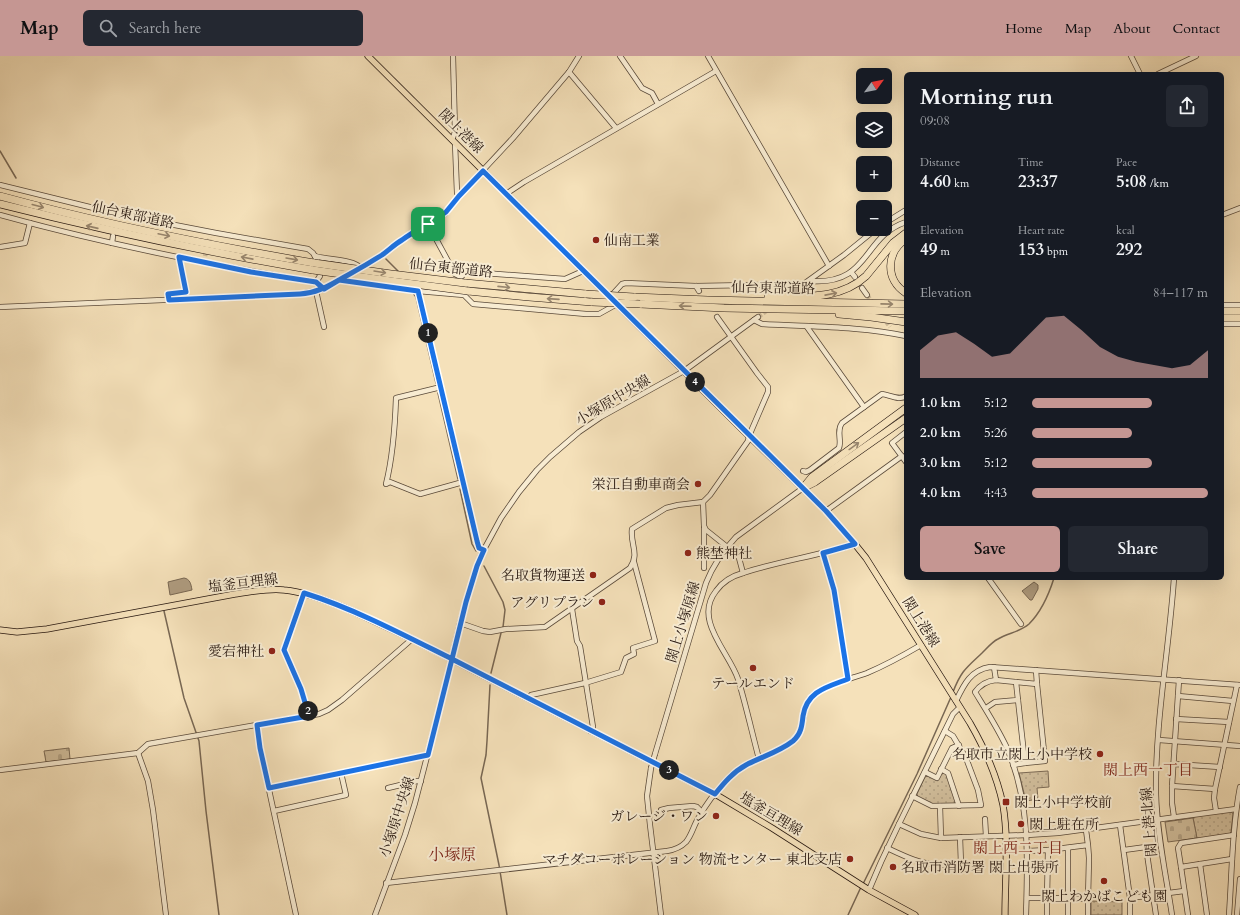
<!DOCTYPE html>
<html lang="en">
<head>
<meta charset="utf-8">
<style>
  :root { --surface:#171b24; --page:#242831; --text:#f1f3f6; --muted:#9ea1a6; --accent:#c59692 }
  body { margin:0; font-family:Cardo,"Noto Serif JP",serif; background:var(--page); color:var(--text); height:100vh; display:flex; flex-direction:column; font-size:15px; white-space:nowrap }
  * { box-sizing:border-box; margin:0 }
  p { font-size:13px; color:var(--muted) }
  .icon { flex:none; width:22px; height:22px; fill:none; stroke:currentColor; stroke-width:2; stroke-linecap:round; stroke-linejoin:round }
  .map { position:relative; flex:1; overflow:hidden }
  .side { position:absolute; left:904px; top:16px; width:320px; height:508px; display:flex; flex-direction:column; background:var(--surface); border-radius:6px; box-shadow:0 4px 16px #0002 }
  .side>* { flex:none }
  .needle { width:26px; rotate:57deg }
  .controls { position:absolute; left:856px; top:12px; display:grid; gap:8px }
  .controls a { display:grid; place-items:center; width:36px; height:36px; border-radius:6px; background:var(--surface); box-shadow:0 4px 16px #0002; font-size:20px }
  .pin { position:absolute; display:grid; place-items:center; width:34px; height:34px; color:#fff; margin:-17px; border-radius:8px; box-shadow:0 2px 6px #0006 }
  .km { position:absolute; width:20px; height:20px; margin:-10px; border-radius:50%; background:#222; color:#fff; font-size:11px; line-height:20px; text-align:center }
  .round { display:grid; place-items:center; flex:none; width:42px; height:42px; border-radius:6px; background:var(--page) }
  .overview { display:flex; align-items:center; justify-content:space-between; height:68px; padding:0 16px }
  h1 { font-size:22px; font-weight:800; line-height:30px }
  .stats { display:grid; grid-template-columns:repeat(3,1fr); gap:6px; height:68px; padding:4px 16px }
  .stats div { display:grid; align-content:center }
  .stats b { font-size:17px; font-weight:800 }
  .stats small { font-size:11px; font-weight:400 }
  .stats p { font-size:11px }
  .chart { height:112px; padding:8px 16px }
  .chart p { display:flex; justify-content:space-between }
  .chart svg { width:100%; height:72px; margin-top:4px; fill:var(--accent); opacity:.7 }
  .cta { display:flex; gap:8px; margin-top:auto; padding:8px 16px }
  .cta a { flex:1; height:46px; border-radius:6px; background:var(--accent); color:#111; font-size:16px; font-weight:800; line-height:46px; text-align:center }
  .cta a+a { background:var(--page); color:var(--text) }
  ul { padding:0 16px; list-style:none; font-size:13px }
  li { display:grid; grid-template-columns:64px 48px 1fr; align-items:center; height:30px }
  li i { height:10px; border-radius:5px; background:var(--accent) }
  header { display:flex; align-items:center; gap:24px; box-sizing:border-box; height:56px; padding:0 20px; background:var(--accent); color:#111 }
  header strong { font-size:19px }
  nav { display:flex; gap:22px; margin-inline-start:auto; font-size:14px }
  .search { width:280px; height:36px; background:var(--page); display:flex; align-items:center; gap:10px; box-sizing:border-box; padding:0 14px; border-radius:6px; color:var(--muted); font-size:15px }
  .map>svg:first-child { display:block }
</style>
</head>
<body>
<header>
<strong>Map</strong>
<div class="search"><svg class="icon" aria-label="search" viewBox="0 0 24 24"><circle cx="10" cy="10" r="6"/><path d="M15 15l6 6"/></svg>Search here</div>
<nav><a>Home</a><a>Map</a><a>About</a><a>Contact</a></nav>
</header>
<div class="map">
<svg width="1240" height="859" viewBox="0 0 1240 859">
  <defs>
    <pattern id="grass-dots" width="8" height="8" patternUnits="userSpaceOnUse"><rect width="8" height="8" fill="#d2bf9d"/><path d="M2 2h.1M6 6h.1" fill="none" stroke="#b4a386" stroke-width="1.8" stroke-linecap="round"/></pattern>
    <pattern id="cemetery-stones" width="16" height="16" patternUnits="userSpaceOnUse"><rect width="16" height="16" fill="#d2bf9d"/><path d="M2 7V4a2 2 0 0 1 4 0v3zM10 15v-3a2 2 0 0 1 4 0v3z" fill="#b4a386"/></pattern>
  </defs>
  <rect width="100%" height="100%" fill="#f5e1ba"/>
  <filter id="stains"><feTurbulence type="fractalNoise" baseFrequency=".005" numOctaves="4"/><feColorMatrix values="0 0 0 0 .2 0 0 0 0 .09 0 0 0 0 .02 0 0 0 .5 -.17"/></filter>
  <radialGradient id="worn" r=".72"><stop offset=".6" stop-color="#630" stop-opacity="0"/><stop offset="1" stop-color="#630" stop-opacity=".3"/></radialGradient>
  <g fill="url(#grass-dots)" stroke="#7c6b56">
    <path d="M1048 715 1049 731 1037 732 1038 743 1026 745 1019 717Z"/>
    <path d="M944 717 947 718 956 745 954 748H932L918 741 917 738 925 721 928 720 938 724 941 718Z"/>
    <path d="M1231 755 1233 758 1231 776 1229 778 1197 783 1193 761Z"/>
    <path d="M1091 845 1122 846V859H1091Z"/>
  </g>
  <g fill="url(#cemetery-stones)" stroke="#7c6b56">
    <path d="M69 692 70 703 46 706 44 695Z"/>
    <path d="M1193 762 1197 782 1168 786 1165 766Z"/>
  </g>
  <g fill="#af9c80" stroke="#786753">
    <path d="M184 522C190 523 191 528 192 534L170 539 168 526Z"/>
    <path d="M1034 526 1038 529V533L1032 544H1030L1022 535Z"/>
  </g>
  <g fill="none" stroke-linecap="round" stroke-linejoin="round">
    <g stroke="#786753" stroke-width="1.5">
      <path d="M0 95 16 122"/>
      <path d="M386 203 398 215"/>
      <path d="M413 237 416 241 436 327"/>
      <path d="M438 337 458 423"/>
      <path d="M460 433 472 488 476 495"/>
      <path d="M484 510 503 546 505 554 503 571"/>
      <path d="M164 555 184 642 199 685 206 755 219 859"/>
      <path d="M491 617 501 577"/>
      <path d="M490 629 487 685 486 699 481 722 499 809 507 859"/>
      <path d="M953 636C961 615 966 612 982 597 987 592 992 586 998 583 1008 577 1020 576 1029 568 1041 556 1049 538 1054 522"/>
      <path d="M863 828 917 718 951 641"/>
      <path d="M848 859 861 831"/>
    </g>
    <g stroke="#ccb998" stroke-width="4.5" stroke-dasharray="4.5 2" stroke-linecap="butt">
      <path d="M205 200 210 181"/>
      <path d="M867 239 890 271"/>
      <path d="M758 261 769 253"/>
    </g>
    <defs>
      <g id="minor">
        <path d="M620 0 642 32 652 37 658 48"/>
        <path d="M708 0 829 210"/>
        <path d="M1131 0 1140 18"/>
        <path d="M569 16 616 72"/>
        <path d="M1158 18 1196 0"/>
        <path d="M452 84 455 76 453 0"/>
        <path d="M455 87 457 137 459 140"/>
        <path d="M0 129 118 158 216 177 308 193 313 197 317 204 320 220 316 226"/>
        <path d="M506 138 524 126 716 15"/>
        <path d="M0 159C104 188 210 209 316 226L324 233"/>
        <path d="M1222 159 1240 152"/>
        <path d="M885 167 906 154"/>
        <path d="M428 168 455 218 461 221 466 216H471L565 223 583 215"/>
        <path d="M112 187 113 180"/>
        <path d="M0 191 25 187 30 167"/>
        <path d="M315 200C327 204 353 203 361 212"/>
        <path d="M358 213 382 199 405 181 432 166 446 157 459 140 513 82 569 16 579 0"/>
        <path d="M851 216 855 221"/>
        <path d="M339 224 418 235 464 239 473 248 586 258H599L617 248"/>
        <path d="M809 225C871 230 861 181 906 166"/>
        <path d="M696 230 699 235"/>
        <path d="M862 232 867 239"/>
        <path d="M316 235 324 271"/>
        <path d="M418 235 477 485 479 492 484 494"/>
        <path d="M794 235 844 199 876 173"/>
        <path d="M611 240 622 228 626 227 696 230 805 228"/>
        <path d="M169 243 168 238 186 236 179 201"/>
        <path d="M1222 249H1240"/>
        <path d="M0 251 300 238 324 233 348 219"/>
        <path d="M717 261 757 317 768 331V336L749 380 748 385 710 439 703 446 704 470 706 474 736 498 739 502 743 517"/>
        <path d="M754 264 762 268C810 271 859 270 906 280"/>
        <path d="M1222 268H1240"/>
        <path d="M807 271 864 351"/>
        <path d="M441 331 396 342C395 371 393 400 386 428L390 426 420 438 463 426"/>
        <path d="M906 376 892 387 906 406"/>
        <path d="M803 415 806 416 810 414 839 392C842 384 836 375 842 367L882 338C890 339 899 345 906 340"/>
        <path d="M826 455 902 400"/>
        <path d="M704 472V512"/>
        <path d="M823 497 834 534 848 623"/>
        <path d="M988 522 1021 568"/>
        <path d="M304 537 284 594 301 633 309 660"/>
        <path d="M572 553 577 585 580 590 593 671 590 675"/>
        <path d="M460 567 483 575 490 576 506 573 545 571 630 512C640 497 630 489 632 473L666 452 678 449 703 446"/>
        <path d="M994 611 996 624"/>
        <path d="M1178 640 1233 645"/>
        <path d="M529 643 531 639 585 627 621 616 626 602 634 598 633 592 655 585 634 506"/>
        <path d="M956 645C964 628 971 614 990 611L1240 629"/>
        <path d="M960 651 953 658 899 768 921 778 941 782 1027 779 1058 777 1236 753"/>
        <path d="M986 652 995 646 1018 644 1016 626"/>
        <path d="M1176 663 1229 666"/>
        <path d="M257 669 260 692 296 859"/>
        <path d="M1159 684 1240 690"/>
        <path d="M138 697 148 725 153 754 166 859"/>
        <path d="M655 698 706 527C713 509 723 495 736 481L803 432"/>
        <path d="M759 703C771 697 789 692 797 680 807 667 800 649 814 638 829 627 850 623 867 617 886 609 904 599 921 589"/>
        <path d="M1025 707 1045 705 1037 628"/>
        <path d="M1173 708 1220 711"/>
        <path d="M1013 709 1025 707 1018 644"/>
        <path d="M651 712 647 740 650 769 661 859"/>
        <path d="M941 713 948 717 959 750"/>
        <path d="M0 714 138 697 148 688 319 658 328 654 342 644 412 583"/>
        <path d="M925 716 937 722 952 692 959 689"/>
        <path d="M1172 730 1215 733"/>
        <path d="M269 732 428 699"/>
        <path d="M388 732 417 725H421"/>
        <path d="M912 740 932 750 981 749 978 734 966 702 953 680 945 675"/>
        <path d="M940 750 941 782"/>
        <path d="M661 754 669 752 693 750 697 751 702 756"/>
        <path d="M274 755 346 739 341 717"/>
        <path d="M1216 755 1214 742 1215 733 1237 629"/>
        <path d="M1174 761 1172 747V730L1179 624"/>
        <path d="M985 763 986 780"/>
        <path d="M1120 769 1130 842 1153 839 1146 791 1124 794"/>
        <path d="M1086 774 1088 789 1048 794 1047 842 1088 843 1089 802 1088 789"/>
        <path d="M887 792C904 800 920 808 939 809 946 809 954 808 961 808L960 781"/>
        <path d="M1028 795 1048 794"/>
        <path d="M1232 803 1181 811 1178 792 1181 787 1234 779"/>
        <path d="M1200 808 1207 859"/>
        <path d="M1181 811 1188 859"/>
        <path d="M386 827 667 795C674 794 681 791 686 786 692 779 694 768 699 761 706 748 717 734 727 723 736 714 747 708 759 703 752 677 746 649 738 623 729 596 693 564 716 535 723 525 732 520 743 517 770 508 798 503 826 496 835 493 846 492 855 488"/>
        <path d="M869 834 881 806 899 768"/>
        <path d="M1027 842H1047V859"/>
        <path d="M1130 842V859"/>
        <path d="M375 859 405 779 415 747 444 635 460 567 477 510 481 499 501 462 519 436 537 414 550 401 579 376 601 361 684 315 758 261"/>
        <path d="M1026 859C1028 802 1030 743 1006 690 997 671 986 654 975 636 980 629 986 625 996 624L1037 628 1036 614"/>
        <path d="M1068 859V792"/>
        <path d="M1088 859V843"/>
        <path d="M1156 859 1153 839 1184 835"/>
        <path d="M1172 859C1166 819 1157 778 1156 738 1155 666 1169 594 1174 522"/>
        <path d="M1229 859C1232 816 1232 773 1240 731"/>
        <path d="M1237 859 1240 823"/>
      </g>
      <g id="major">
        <path d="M368 0 749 380 826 455 854 487 866 502 970 667C985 693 997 720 1003 749 1009 784 1005 824 1005 859"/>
        <path d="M0 574 17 576 47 573 235 538C251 536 268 532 284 534 305 536 324 544 343 551 366 561 389 572 412 583L715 738 772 772 869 834 915 859"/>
      </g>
      <g id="highway">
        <path d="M0 140C103 168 208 189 314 207"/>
        <path d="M0 148C103 174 207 196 313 214"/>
        <path d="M906 183C886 196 885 224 906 237"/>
        <path d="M465 227 586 238"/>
        <path d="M468 235 529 241 592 246"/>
        <path d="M634 241 708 244 906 248"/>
        <path d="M768 241C802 240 839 245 866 220L893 187 906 177"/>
        <path d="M640 248 724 252 906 255"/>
        <path d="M1222 255H1240"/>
        <path d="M839 258 871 261 906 266"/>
        <path d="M1222 262H1240"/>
        <path d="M805 431 815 426 906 362"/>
        <path d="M803 432 812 421 906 352"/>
      </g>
    </defs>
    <use href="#minor" stroke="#5a4a3a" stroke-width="6"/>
    <use href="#major" stroke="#261710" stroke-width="7"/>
    <use href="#highway" stroke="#261710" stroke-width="8"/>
    <use href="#minor" stroke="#f8ecd2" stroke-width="4.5"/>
    <use href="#major" stroke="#f5e1ba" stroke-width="5.5"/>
    <use href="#highway" stroke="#f5e1ba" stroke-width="7"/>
    <defs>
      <path id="minor-bridge" d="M651 712 655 698"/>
      <g id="highway-bridge">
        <path d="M314 207 391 218 465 227"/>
        <path d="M313 214 391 225 468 235"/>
        <path d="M586 238 634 241"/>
        <path d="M592 246 640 248"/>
      </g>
    </defs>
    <use href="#minor-bridge" stroke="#5a4a3a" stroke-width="6" stroke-linecap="butt"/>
    <use href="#highway-bridge" stroke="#261710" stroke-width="8" stroke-linecap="butt"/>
    <use href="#minor-bridge" stroke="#f8ecd2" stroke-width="4.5"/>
    <use href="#highway-bridge" stroke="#f5e1ba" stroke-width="7"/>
  </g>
  <defs><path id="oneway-shaft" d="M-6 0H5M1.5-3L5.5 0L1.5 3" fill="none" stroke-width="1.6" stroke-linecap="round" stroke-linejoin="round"/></defs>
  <g stroke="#98866e">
    <use href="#oneway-shaft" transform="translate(38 150) rotate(15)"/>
    <use href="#oneway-shaft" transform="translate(92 171) rotate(-167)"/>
    <use href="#oneway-shaft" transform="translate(164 179) rotate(12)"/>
    <use href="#oneway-shaft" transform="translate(247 202) rotate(-169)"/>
    <use href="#oneway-shaft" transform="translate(292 203) rotate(10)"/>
    <use href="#oneway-shaft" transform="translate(380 216) rotate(9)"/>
    <use href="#oneway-shaft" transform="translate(504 231) rotate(6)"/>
    <use href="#oneway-shaft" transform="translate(831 238) rotate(-11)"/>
    <use href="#oneway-shaft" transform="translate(553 243) rotate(-176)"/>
    <use href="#oneway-shaft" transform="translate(887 248) rotate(1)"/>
    <use href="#oneway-shaft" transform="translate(685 250) rotate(-178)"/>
    <use href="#oneway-shaft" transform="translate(854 390) rotate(-36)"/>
  </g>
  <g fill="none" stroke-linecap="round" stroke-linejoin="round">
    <defs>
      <path id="route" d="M428 168C419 173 410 178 402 184 395 188 389 194 382 199 371 206 359 213 348 219 331 228 319 237 300 238L169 244 168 238 186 236 179 201 251 216 316 226 324 233 339 224 418 235 477 485 479 492 484 494 477 510 466 546 452 603C404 579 355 553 304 537L284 594 301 633 309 660 257 669 260 692 269 732 428 699 452 603 715 738C724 727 733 716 746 709 761 701 779 696 793 685 801 678 802 670 803 660 807 635 827 631 848 623L834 534 823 497 855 488 826 455 483 115 459 140 446 156 428 168"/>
    </defs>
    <use href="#route" stroke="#fff" stroke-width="8"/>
    <use href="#route" stroke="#1a73e8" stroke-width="5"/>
  </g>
  <g fill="#8f2418" stroke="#f8ecd2" stroke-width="1.5">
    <circle cx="596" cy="184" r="4"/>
    <circle cx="698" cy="428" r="4"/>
    <circle cx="688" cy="497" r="4"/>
    <circle cx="593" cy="519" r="4"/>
    <circle cx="602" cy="546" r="4"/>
    <circle cx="272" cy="595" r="4"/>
    <circle cx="753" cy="612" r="4"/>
    <circle cx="1100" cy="698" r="4"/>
    <rect x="1002" y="742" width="8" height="8" rx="2"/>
    <circle cx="716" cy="760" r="4"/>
    <circle cx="1021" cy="768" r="4"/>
    <circle cx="850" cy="803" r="4"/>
    <circle cx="893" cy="811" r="4"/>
    <circle cx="1104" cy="825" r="4"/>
  </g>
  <g text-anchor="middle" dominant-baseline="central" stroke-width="4" stroke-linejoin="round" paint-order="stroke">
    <g font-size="14" fill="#261710" stroke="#f8ecd2">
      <text transform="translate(461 75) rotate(45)">閖上港線</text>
      <text transform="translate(133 159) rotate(12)">仙台東部道路</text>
      <text transform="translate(451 212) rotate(6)">仙台東部道路</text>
      <text transform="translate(773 232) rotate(1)">仙台東部道路</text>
      <text transform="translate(613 344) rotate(-31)">小塚原中央線</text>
      <text transform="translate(243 527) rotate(-7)">塩釜亘理線</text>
      <text transform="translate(683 566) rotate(-73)">閖上小塚原線</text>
      <text transform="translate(921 566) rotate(58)">閖上港線</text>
      <text transform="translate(771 758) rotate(31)">塩釜亘理線</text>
      <text transform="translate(397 761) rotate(-72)">小塚原中央線</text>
      <text transform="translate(1149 766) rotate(-95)">閖上港北線</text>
    </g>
    <g font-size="14" fill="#261710" stroke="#f8ecd2" text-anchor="end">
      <text x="604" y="184" text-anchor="start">仙南工業</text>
      <text x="690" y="428">栄江自動車商会</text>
      <text x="696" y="497" text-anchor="start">熊埜神社</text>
      <text x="585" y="519">名取貨物運送</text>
      <text x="594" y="546">アグリプラン</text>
      <text x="264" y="595">愛宕神社</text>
      <text x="753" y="627" text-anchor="middle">テールエンド</text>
      <text x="1092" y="698">名取市立閖上小中学校</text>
      <text x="1014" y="746" text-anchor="start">閖上小中学校前</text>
      <text x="708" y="760">ガレージ・ワン</text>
      <text x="1029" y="768" text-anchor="start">閖上駐在所</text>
      <text x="842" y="803">マチダコーポレーション 物流センター 東北支店</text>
      <text x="901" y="811" text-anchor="start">名取市消防署 閖上出張所</text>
      <text x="1104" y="840" text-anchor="middle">閖上わかばこども園</text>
    </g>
    <g font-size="15" fill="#7a1f14" stroke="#f8ecd2">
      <text x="1148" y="714">閖上西一丁目</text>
      <text x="1018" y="792">閖上西二丁目</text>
    </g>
    <g font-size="16" fill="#7a1f14" stroke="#f8ecd2">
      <text x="452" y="799">小塚原</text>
    </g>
  </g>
  <rect width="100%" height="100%" filter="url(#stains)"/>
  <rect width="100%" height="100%" fill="url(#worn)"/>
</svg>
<div class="controls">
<a><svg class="needle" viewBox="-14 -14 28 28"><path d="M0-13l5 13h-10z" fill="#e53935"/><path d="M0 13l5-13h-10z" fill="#9ea1a6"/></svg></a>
<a><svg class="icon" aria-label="layers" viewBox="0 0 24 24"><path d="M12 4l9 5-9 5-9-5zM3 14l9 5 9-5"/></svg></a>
<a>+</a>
<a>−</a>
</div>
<div class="pin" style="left:428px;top:168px;background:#1e9e55"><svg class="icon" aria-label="arrive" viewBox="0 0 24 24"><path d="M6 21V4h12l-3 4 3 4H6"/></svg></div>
<b class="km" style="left:428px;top:277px">1</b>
<b class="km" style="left:308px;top:655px">2</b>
<b class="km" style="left:669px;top:714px">3</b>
<b class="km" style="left:695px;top:326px">4</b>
<section class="side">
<div class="overview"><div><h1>Morning run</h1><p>09:08</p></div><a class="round"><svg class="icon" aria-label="share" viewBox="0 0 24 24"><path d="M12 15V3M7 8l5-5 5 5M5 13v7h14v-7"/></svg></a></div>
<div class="stats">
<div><p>Distance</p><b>4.60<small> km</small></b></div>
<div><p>Time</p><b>23:37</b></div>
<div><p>Pace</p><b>5:08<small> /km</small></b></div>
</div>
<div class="stats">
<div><p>Elevation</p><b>49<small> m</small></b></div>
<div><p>Heart rate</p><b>153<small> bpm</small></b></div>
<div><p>kcal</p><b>292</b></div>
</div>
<div class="chart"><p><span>Elevation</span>84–117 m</p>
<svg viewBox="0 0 160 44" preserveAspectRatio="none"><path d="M0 44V27L10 18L20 16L30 23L40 31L50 29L60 18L70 7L80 6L90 15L100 25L110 31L120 34L130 36L140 38L150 36L160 27V44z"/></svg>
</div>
<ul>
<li><b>1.0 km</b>5:12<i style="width:68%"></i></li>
<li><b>2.0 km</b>5:26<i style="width:57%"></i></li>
<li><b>3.0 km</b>5:12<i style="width:68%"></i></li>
<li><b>4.0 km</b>4:43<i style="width:100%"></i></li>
</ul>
<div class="cta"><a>Save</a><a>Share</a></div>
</section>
</div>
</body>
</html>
